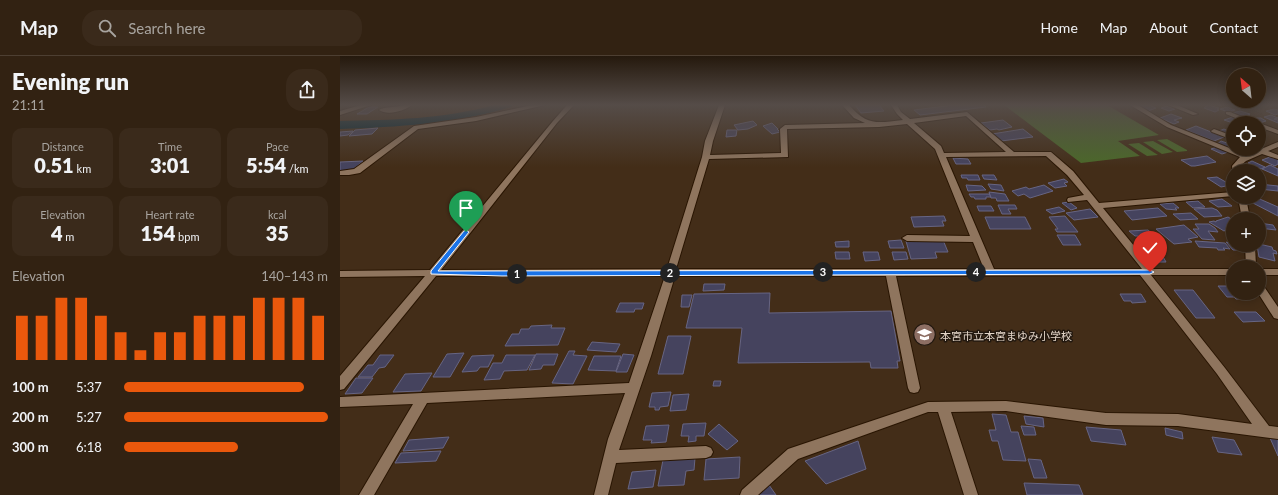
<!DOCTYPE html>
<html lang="en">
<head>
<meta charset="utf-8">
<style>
  :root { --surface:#322212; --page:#3a2a1b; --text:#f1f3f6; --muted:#a8a49f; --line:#4d3f32; --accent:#ea580c }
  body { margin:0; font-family:Lato,"Noto Sans JP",sans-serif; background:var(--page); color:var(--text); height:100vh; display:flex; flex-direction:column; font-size:15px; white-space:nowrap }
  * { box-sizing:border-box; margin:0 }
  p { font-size:13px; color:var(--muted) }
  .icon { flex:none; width:22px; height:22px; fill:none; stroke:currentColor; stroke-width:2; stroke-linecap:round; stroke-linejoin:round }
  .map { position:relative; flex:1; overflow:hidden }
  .drawer { display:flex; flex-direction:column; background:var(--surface); width:340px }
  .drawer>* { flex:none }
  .needle { width:26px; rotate:332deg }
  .tools { position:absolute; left:886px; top:12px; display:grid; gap:8px }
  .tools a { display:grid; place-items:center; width:40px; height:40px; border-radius:50%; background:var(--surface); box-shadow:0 2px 10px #0003,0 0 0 1px var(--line); font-size:20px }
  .pin { position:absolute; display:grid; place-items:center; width:34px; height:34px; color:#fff; margin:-41px -17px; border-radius:50% 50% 50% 0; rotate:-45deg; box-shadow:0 0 4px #0007 }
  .pin .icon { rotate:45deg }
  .km { position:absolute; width:20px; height:20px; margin:-10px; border-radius:50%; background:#222; color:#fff; font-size:11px; line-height:20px; text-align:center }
  .round { display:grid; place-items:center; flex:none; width:42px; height:42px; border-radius:16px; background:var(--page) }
  .summary { display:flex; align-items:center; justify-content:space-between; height:68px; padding:0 12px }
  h1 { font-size:22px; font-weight:800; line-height:30px }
  .stats { display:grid; grid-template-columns:repeat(3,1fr); gap:6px; height:68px; padding:4px 12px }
  .stats div { display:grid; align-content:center; border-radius:10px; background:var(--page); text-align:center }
  .stats b { font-size:20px; font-weight:800 }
  .stats small { font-size:11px; font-weight:400 }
  .stats p { font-size:11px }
  .chart { height:112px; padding:8px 12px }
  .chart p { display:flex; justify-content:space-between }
  .chart svg { width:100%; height:72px; margin-top:4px; stroke:var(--accent); stroke-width:6 }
  ul { padding:0 12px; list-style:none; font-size:13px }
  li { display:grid; grid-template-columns:64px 48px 1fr; align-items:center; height:30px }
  li i { height:10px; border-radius:5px; background:var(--accent) }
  header { display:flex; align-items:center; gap:24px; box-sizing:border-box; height:56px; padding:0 20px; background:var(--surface); border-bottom:1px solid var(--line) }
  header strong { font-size:19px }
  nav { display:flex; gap:22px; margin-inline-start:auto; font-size:14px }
  .search { width:280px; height:36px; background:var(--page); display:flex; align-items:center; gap:10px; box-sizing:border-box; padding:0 14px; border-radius:16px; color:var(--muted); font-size:15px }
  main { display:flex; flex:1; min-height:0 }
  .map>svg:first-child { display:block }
</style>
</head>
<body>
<header>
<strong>Map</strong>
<div class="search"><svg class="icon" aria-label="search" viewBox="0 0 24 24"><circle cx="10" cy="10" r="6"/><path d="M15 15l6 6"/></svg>Search here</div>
<nav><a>Home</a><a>Map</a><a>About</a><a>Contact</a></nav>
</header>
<main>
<section class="drawer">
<div class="summary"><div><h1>Evening run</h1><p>21:11</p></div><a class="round"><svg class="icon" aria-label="share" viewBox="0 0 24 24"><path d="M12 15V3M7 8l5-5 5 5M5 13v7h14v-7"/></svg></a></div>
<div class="stats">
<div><p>Distance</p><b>0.51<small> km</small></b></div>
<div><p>Time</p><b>3:01</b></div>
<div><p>Pace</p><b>5:54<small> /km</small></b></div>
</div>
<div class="stats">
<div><p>Elevation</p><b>4<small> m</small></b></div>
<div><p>Heart rate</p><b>154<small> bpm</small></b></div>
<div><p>kcal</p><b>35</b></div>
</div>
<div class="chart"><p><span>Elevation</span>140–143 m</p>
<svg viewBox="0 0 160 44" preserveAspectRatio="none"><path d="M5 44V17M15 44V17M25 44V6M35 44V6M45 44V17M55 44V27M65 44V38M75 44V27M85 44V27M95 44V17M105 44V17M115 44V17M125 44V6M135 44V6M145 44V6M155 44V17"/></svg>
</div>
<ul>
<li><b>100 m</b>5:37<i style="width:88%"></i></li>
<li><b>200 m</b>5:27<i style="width:100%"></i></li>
<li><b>300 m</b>6:18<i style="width:56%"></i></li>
</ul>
</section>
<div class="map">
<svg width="938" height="439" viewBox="0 0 938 439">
  <rect width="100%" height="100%" fill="#432d18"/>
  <g fill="#4b6829">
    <path d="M664 49H767L819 79 778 85 800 100 741 107Z"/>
    <path d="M827 83 847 94V95L837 96 817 84Z"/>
    <path d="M813 85 833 96 822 98 803 86Z"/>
    <path d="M799 87 818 99 807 100 788 88Z"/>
  </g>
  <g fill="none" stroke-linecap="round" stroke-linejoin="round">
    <path fill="#002633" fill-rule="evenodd" d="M154 49H172L171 51C115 68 58 71 0 73V65C51 64 104 63 154 49Z"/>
  </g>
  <g fill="#45435e" stroke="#676583">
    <path d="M515 49H539L544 55 521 57Z"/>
    <path d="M614 49H644L646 51 580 59 574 54Z"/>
    <path d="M802 49H809L816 52 808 55 798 50Z"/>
    <path d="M868 49 879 52 877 53 879 54 875 56 864 52Z"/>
    <path d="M827 50 835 53 829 55 821 52Z"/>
    <path d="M29 51H38L27 58H17Z"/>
    <path d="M887 51 895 54 888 56 880 53Z"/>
    <path d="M934 53 938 54V58L935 59 926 55Z"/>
    <path d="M900 55 910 58 908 59 910 60 902 61 892 57Z"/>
    <path d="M831 58 842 62 834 64 839 66 834 68 820 62Z"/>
    <path d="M931 59 938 62 934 63 938 64V67L924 61Z"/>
    <path d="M893 61 905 65 893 67 884 64Z"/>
    <path d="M917 62H921L926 65 919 67 910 64Z"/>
    <path d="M663 64 672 71 659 74 657 73 650 74 641 67Z"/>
    <path d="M413 65 417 69 408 73 398 74 394 69Z"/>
    <path d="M432 67 438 73H437L440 76 432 78 423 70Z"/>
    <path d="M856 70 884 81 874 85 846 74Z"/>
    <path d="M38 72 32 78 9 80 15 74Z"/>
    <path d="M683 73 693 81 661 85 652 78Z"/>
    <path d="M884 73 893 77V78H887L879 75Z"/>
    <path d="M387 74H397L396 80 386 81Z"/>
    <path d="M13 75 8 79 0 80V76Z"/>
    <path d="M881 85 893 89V93H906L901 96 877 88Z"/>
    <path d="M877 91 888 96 882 98 871 93Z"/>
    <path d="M867 100 876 106 855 110H851L841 104Z"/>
    <path d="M930 101 938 103V108L935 110 922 104Z"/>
    <path d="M613 102 628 103 631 108H616Z"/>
    <path d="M23 105 11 115H0V106Z"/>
    <path d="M912 105 925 111 921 113 908 107Z"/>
    <path d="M930 109 938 113V120L922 113Z"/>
    <path d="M621 119H638L640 124H628L627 122H622Z"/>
    <path d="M642 119H654L657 124 644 123Z"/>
    <path d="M877 121 891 129 881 131 867 122Z"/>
    <path d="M724 123 728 126 724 127 727 130 715 132 708 127Z"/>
    <path d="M648 128 661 129 664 135 651 133Z"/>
    <path d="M919 128 938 130V135L919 133Z"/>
    <path d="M626 129 642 130 646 134 628 135Z"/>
    <path d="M704 129 713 135 690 142 684 138 678 140 672 135 686 131 689 133Z"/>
    <path d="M649 136 665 138 669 145H657L656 142H651Z"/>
    <path d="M629 138H649L651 141H646V143H635L634 141H631Z"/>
    <path d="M909 141H915L938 151V160L911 146 916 144Z"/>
    <path d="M882 143 892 150 878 151 869 145Z"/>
    <path d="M858 145 865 151 853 152 846 146Z"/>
    <path d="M729 146 737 152 731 154 722 147Z"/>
    <path d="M833 147 839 152H835L837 154 826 153 820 148Z"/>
    <path d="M658 149H675L677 153H668L671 158H662Z"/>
    <path d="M637 150H651L654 155H639Z"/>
    <path d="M719 151 725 155 712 158 706 154Z"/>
    <path d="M818 152 827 160 792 164 784 155Z"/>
    <path d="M872 152 877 154 882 160 864 161 854 153Z"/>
    <path d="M750 153 758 161 734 164 726 157Z"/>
    <path d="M851 157 858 163 840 164 833 158Z"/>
    <path d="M604 160 606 165H602L604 170 574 171 571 161Z"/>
    <path d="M725 160 738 176H717L715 173H718L709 161Z"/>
    <path d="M645 161H685L691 173H650Z"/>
    <path d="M888 161 893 164V171L884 175 869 166 874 165 876 166V165Z"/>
    <path d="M919 167 933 169 936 174 919 172Z"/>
    <path d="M855 168H869L875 172 878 176 868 175 875 184 862 183 853 173H859Z"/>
    <path d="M844 169 858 181 848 183 852 186 834 188 816 173Z"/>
    <path d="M808 174 821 185 800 183 798 180H795L789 175Z"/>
    <path d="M717 179H735L741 189H723Z"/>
    <path d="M561 184 564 192H550L548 185Z"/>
    <path d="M603 184 608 196H595L597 202 571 203 566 185Z"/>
    <path d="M509 185V191H496L495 186Z"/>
    <path d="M855 185 885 187 890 193 883 192 885 194H878L877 192 859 191Z"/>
    <path d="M886 186 895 189 899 194H893Z"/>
    <path d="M919 188 932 191 933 194 936 195 937 198 933 197 935 205 919 201 917 189Z"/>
    <path d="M797 192H816L818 195H822L825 199H822L826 206H810L805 199H802Z"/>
    <path d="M495 196H509L510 203H496Z"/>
    <path d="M523 196H538L540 204 525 205Z"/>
    <path d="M552 196H566L568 203 554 204Z"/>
    <path d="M364 228H385L384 234 363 235Z"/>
    <path d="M886 228H893V237H909L913 241H910L912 243H896L894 241H887L878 230H888Z"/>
    <path d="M834 234H853L875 262H856Z"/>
    <path d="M430 237 429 257 551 255 560 305H557L558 312H531L530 306 398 307 402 272H346L354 238Z"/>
    <path d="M780 238H801L806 246 792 247 791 245H784Z"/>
    <path d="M342 239H352L349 251H341Z"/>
    <path d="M280 247H304L302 253H295L294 256H276Z"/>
    <path d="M894 256H916L925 265 903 266Z"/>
    <path d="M212 269 211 272H225L218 289 165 290 172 278H179L181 273H189L191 270Z"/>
    <path d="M328 280H351L343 318H318Z"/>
    <path d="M252 286 280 288 276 296 247 294Z"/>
    <path d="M229 295H235L233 299 247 300 233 328 212 327Z"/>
    <path d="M124 297 110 321H93L107 298Z"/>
    <path d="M196 298H218L214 309H203L201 313 189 314Z"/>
    <path d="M283 298 294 299 287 316H276Z"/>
    <path d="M40 299H54L45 311 39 312 32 321H18L28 309H33Z"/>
    <path d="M154 299 148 311H140L137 315 122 316 132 300Z"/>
    <path d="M166 299H195L187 314 164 315 160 323 144 324 153 307H162Z"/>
    <path d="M254 300H281L276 315 248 314Z"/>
    <path d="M92 317 81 335 53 336 65 318Z"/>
    <path d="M16 322H33L22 337 5 338Z"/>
    <path d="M374 325H381L380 330H373Z"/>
    <path d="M331 336 328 350 320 351 319 354H315V351H309L312 337Z"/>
    <path d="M349 338 346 354 330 355 333 339Z"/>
    <path d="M652 358 666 359 671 376H678L686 405 663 404 658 385H652L649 374H656Z"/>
    <path d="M684 360 703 362 704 371 686 368Z"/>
    <path d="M366 367 364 380H356V385L348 386 349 380H341L343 368Z"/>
    <path d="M379 368 398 385 387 394 368 378Z"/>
    <path d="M329 369 326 386 311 387 312 384H303L306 370Z"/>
    <path d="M681 370 694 371 696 379H684Z"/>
    <path d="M746 371 781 374 786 389 751 385Z"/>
    <path d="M825 372 842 376 843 383 826 379Z"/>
    <path d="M109 381 103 392 63 395 69 384Z"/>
    <path d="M872 381 894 384 902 399 878 396Z"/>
    <path d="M930 382 938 383V400Z"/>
    <path d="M518 385 526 413 486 428 465 405Z"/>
    <path d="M101 395 96 405 55 407 61 397Z"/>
    <path d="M400 401 399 422 364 424 366 403Z"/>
    <path d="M355 402 354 414 346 415 344 429 318 430 323 404Z"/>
    <path d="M688 403 701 404 707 422H694Z"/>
    <path d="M316 414 313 431 288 433 292 416Z"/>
    <path d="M684 427 739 429 743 439H687Z"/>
    <path d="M429 429 436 439H420L418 437Z"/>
  </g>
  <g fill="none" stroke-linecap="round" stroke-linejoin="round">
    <defs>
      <g id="minor">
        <path d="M21 49H31L0 59V55Z"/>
        <path d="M63 49H72C64 55 48 60 39 54 45 50 55 52 63 49Z"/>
        <path d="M192 49H205L136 65 78 73 20 117 9 119H0V115L14 113 74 70 136 61Z"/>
        <path d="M227 49H234L217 67 101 214 327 213 362 101 365 85 379 49H385L373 85 370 99 441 97 440 73 445 69 525 67 514 62 502 49H509C528 70 536 67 563 64L557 58 551 49H557L561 56 570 63 627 56 674 96H711L733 115 759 147 893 136V140L763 152 813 213H893V219H811L885 312 929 370 938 371V383L838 370 766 369 666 355 611 356 638 439H624L598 356H588L458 403 418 439H400L402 434 448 393 588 346 666 345 766 357 838 358 912 368 877 318 800 219 556 220 580 332 578 336 574 337 570 336 568 332 546 220H335L311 300 279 394 366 390 371 392 373 396 371 400 366 402 276 407 268 439H254L268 383 285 337 87 347 34 439H19L73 348 0 351V341L289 327 325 220H96L4 333 0 334V320L85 220 0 221V215L90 214 213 65ZM626 60 666 96 604 97 601 90 574 67ZM567 68 595 93 630 180 567 179 562 182 567 185 633 186 644 213H336L369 103 448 101 447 73 539 71ZM706 100 727 119 744 139 728 142 727 144 728 146 747 144 802 213H654L606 101Z"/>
        <path d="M790 49H798L831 69 907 99 938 86V91L928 95 938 99V103L922 98 906 105 900 110V115H893V116L892 110 900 101 827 71Z"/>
        <path d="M828 49H837L858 58 853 59Z"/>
        <path d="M886 56H890L917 67H908L886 58Z"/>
        <path d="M919 67 938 74V78L919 71Z"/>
        <path d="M874 73 893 80V84L872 76 871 75Z"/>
        <path d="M898 141H906L910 163H902Z"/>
        <path d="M905 189H915L916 211H906Z"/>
        <rect x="919" y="213" width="19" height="6"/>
        <path d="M919 228 923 229 938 251V263L934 262 918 237H919Z"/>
      </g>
    </defs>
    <use href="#minor" stroke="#291502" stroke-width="2"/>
    <use href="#minor" fill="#8f755e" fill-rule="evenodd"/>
  </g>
  <linearGradient id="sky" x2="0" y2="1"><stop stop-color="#25190d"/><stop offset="0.44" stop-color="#554c48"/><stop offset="1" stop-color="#554c48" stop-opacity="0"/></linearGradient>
  <rect width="938" height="111" fill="url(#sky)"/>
  <path fill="#1a73e8" stroke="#fff" d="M126 174 129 176 98 215 810 214 814 216 810 218 162 220 91 218V215L124 175Z"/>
  <defs>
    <symbol id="school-disc" viewBox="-11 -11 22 22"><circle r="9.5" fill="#8d6e63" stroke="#22180f"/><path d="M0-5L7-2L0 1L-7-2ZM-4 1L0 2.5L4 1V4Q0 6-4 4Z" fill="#fff"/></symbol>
  </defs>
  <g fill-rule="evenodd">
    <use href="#school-disc" x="572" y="266" width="25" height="25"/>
  </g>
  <g text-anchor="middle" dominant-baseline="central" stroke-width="3" stroke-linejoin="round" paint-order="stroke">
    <g font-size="11" fill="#e4d6c9" stroke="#22180f" text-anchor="start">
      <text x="600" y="279">本宮市立本宮まゆみ小学校</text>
    </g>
  </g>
</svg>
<div class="tools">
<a><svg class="needle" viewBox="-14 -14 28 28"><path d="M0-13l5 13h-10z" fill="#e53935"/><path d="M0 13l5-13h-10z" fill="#a8a49f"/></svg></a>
<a><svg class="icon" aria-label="locate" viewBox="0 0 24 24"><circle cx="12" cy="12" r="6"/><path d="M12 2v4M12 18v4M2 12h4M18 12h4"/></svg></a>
<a><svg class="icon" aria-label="layers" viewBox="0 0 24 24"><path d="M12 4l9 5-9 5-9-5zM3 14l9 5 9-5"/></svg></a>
<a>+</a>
<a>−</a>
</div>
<div class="pin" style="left:126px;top:176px;background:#1e9e55"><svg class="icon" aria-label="arrive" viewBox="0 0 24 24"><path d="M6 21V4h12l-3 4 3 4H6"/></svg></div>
<div class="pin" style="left:810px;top:216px;background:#d93025"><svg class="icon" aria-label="check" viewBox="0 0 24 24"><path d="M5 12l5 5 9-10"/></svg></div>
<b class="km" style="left:177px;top:218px">1</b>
<b class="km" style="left:330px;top:217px">2</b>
<b class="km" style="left:483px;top:216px">3</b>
<b class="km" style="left:636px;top:216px">4</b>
</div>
</main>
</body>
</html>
